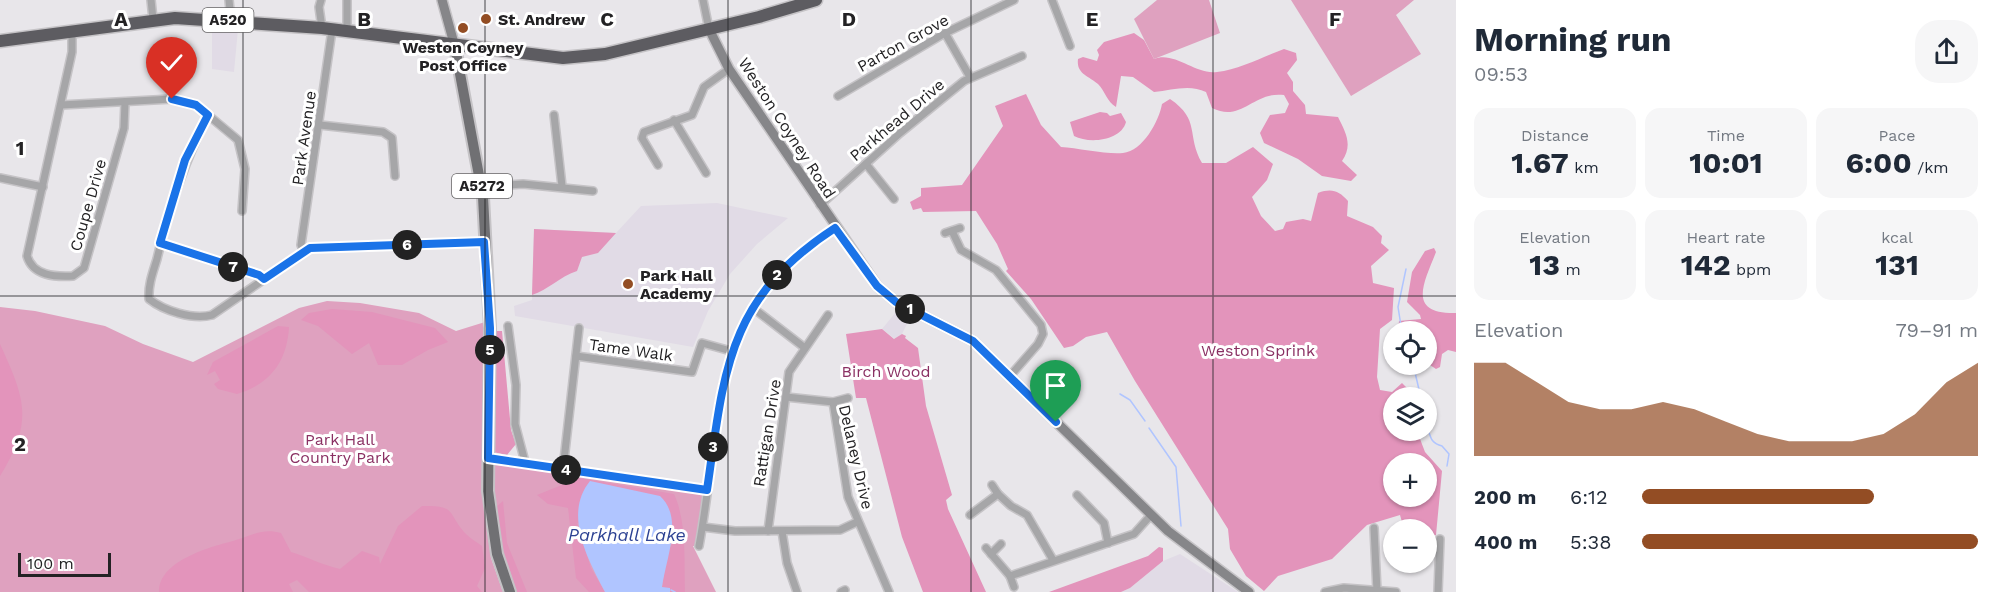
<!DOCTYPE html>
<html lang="en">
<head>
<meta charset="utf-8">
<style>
  :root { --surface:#fff; --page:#f6f6f7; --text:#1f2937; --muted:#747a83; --accent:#934d24 }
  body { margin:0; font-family:"Work Sans",sans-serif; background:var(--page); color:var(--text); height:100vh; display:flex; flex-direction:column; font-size:22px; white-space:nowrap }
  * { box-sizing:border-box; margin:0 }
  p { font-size:20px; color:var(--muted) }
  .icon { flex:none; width:33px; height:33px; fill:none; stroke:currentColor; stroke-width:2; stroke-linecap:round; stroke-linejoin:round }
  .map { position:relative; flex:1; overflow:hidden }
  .drawer { display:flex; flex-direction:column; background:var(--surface); width:540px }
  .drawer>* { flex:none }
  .controls { position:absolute; left:1383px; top:321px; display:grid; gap:12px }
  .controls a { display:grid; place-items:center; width:54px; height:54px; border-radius:50%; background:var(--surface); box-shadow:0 2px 4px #0004; font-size:30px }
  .scale { position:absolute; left:18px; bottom:15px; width:93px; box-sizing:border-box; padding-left:6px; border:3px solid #232224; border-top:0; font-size:16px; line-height:21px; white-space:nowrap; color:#232224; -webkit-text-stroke:4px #fff; paint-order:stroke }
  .pin { position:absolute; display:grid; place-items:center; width:51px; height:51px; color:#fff; margin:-62px -26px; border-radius:50% 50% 50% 0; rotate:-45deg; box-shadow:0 0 6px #0007 }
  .pin .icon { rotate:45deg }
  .km { position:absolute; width:30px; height:30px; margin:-15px; border-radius:50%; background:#222; color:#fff; font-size:16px; line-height:30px; text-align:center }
  .round { display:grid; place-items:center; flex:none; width:63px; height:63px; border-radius:24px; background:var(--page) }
  .headline { display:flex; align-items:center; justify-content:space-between; height:102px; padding:0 18px }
  h1 { font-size:33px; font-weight:700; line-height:45px }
  .metrics { display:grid; grid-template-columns:repeat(3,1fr); gap:9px; height:102px; padding:6px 18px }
  .metrics div { display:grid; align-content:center; border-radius:15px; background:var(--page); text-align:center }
  .metrics b { font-size:30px; font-weight:700 }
  .metrics small { font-size:16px; font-weight:400 }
  .metrics p { font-size:16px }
  .chart { height:168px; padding:12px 18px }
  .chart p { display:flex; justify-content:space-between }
  .chart svg { width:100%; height:108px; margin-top:6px; fill:var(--accent); opacity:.7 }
  ul { padding:0 18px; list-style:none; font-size:20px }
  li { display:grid; grid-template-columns:96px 72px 1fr; align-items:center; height:45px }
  li i { height:15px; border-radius:8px; background:var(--accent) }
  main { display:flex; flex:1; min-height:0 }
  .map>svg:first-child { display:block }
</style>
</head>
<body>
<main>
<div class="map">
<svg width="1456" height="592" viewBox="0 0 1456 592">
  <rect width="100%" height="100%" fill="#e8e6ea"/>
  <g fill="#e1dbe6">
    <path d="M212 29H238L234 72 212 69Z"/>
    <path d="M717 203 788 218 757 244 730 274 708 311 693 347 515 316 514 306 532 300 534 229 616 233 641 206Z"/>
    <path d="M896 312 909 320 902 334 895 339 882 329Z"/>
    <path d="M1180 554 1238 592H1121L1130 588 1163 561Z"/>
  </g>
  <g fill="#dfa1bf">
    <path d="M1157 0H1209L1220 33 1154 59 1134 19Z"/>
    <path d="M1291 0H1414L1396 15 1421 54 1351 96Z"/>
    <path d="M327 301 360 303 419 313 456 331 485 322 483 499 491 558 503 592H0V307L35 311 105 326 143 344 193 362 299 308Z"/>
    <path d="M488 457 707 490 697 546H693L716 592H510L506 582Z"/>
  </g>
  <g fill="#e394bb" fill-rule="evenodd">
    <path d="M1134 33 1144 40 1154 59C1175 51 1195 75 1217 72 1240 69 1262 57 1284 49L1296 53 1297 60 1287 73 1293 82V91L1305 105 1306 114 1338 117C1346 133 1353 145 1342 161L1357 175 1351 181 1322 176 1298 159 1264 143 1260 133 1270 115 1285 113 1289 104 1284 95C1253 91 1242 123 1212 108L1206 92C1190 84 1172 90 1154 92L1133 77 1121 76 1116 107C1107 102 1105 91 1098 84 1089 76 1076 74 1078 59L1083 57 1097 61 1099 55 1097 50 1104 42Z"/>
    <path d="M1026 94 1041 125 1061 147C1078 148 1109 155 1123 153 1143 151 1159 121 1162 104L1170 99C1201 120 1186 135 1202 163H1226L1253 147 1273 164 1267 180 1252 197 1261 216 1275 231 1283 229 1286 222 1303 219 1311 221 1318 193C1332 188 1339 191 1348 201L1347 216 1373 227 1382 236 1381 243 1389 250 1371 266 1373 283 1394 288 1392 320 1380 329 1377 377 1380 390 1392 392 1402 383 1410 391 1408 397 1394 398V430L1417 431 1425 452 1442 471 1436 535 1427 538 1426 530 1404 529 1400 515 1367 525 1332 559 1278 576 1264 591 1246 576 1230 549 1228 529 1135 381 1107 332 1086 337 1073 346 1064 348 1031 299 1006 271 1008 269 997 244 976 211 923 212 921 208 913 210 910 202 921 196V188L962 185 1003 126 995 106ZM1394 464H1426V496H1394Z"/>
    <path d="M1100 112 1107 113 1110 116 1121 113 1126 122C1121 141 1089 144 1074 136L1070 122Z"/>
    <path d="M534 229 616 233 598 253 582 257 577 271C559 277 548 290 532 295Z"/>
    <path d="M1434 248 1436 252C1424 283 1406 314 1456 313V352L1448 350 1442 354 1440 367 1436 369 1427 363 1426 332 1398 331 1399 321 1421 319 1420 315 1407 302 1412 272 1425 251Z"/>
    <path d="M332 309 372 312 435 328 448 342 428 350 402 365H378L369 343 352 354 318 326 301 320 309 313Z"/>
    <path d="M278 326 289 327C287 362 270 384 237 394L218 389 214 384 220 380 215 371 207 375 213 362Z"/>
    <path d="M882 329 894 339 902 334 906 336 905 338 918 348 926 406 952 495 946 500 948 509 986 592H923L902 537 866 398H856L846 334Z"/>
    <path d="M494 331H502L511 430 516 444 507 455 493 452Z"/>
    <path d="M0 344C25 399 34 421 0 476Z"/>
    <path d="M579 478 674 494C687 522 684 561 685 592H670L671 590 662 588 666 555 672 544 577 523 591 568 605 592H589L576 578 568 508 548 504 537 495Z"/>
    <path d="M503 501 507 543 527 592H517L501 542 496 507Z"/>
    <path d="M422 506C458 505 447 514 466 534 471 539 477 542 482 546L485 568 477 586 482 592H309L297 580 289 584 293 592H159C159 560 211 547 236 540 253 535 263 528 281 533L291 552C308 557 322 565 340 569L362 551 379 557 380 564 398 526Z"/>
    <path d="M1159 547 1163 548V561L1130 588 1121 592H1049L1148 556Z"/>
  </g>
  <path fill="#b0c5ff" d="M590 481 660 496C684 518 666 558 662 587L670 588V592H605C588 560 563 514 590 481Z"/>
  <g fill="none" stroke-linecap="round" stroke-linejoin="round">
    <g stroke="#b0c5ff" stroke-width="1.5">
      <path d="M1402 332 1398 307 1406 269"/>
      <path d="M1413 364 1421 398"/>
      <path d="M1120 394 1130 400 1145 421"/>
      <path d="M1426 424C1431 435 1429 443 1442 446L1449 454 1447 466"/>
      <path d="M1149 428 1176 467 1181 526"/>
      <path d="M671 590 675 592"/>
    </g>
    <defs>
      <g id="street">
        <path d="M151 0 153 19"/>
        <path d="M229 0 231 20"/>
        <path d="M321 0 319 7 322 28"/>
        <path d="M347 0V31"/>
        <path d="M703 0 709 29"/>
        <path d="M1052 0 1070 46"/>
        <path d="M72 30V52L27 256C33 276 55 277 73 276L84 268 124 128 125 102"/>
        <path d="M945 33 970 77"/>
        <path d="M838 96 945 33 1014 0"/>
        <path d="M61 105 172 99 196 105 238 140 245 169 242 211"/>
        <path d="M208 115C184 163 169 207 157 259 153 272 148 285 149 299 164 311 193 320 212 315L310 248 484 242"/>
        <path d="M554 115 562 186"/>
        <path d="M674 120 706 173"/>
        <path d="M320 125 383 132 392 138 395 176"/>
        <path d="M866 164 894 199"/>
        <path d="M658 165 642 138 644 132 692 115 704 87 729 69"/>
        <path d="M0 178 43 187"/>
        <path d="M482 187 523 184 593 191"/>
        <path d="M820 205 900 133 964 81 1022 56"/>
        <path d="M952 231 961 250 996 270 1041 325 1043 334 1038 344 1010 376"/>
        <path d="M945 233 960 228"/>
        <path d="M160 243 259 275 264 279"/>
        <path d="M303 250 301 245 332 30"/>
        <path d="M753 308 805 348"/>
        <path d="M508 326 516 385 515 424 525 462"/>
        <path d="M576 356 692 372 702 343 731 351"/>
        <path d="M786 397 833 402 848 497 889 592"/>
        <path d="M833 402 848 398"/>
        <path d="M488 457 707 490"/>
        <path d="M563 469 579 328"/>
        <path d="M992 485 998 494"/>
        <path d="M1077 495 1104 523 1108 543"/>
        <path d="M970 515 998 494 1011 506 1027 515 1053 560"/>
        <path d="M703 527 735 531 840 530 857 522"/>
        <path d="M1374 528 1377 591"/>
        <path d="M768 531 789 372 828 315"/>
        <path d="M782 531 787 563 797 592"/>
        <path d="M699 546C724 412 704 313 835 228"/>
        <path d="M986 548 1010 576 1134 534 1151 515"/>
        <path d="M991 554 1001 544"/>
        <path d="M1010 576 1014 587"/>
        <path d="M841 592 845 590"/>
        <path d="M1325 592 1344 588 1396 592"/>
        <path d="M1438 592 1440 539"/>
      </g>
      <g id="secondary">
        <path d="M442 0 455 47"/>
        <path d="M709 29 729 69 877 286 896 302 973 341 1168 531 1249 592"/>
      </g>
      <path id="primary" d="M455 47 483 197 490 328 488 491 497 554 510 592"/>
      <path id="highway" d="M0 41 175 18 322 28 563 58 605 54 759 17 816 0"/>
    </defs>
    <use href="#street" stroke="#c5c3c6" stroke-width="10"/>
    <use href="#secondary" stroke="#c5c3c6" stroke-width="12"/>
    <use href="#primary" stroke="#c5c3c6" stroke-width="14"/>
    <use href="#highway" stroke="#c5c3c6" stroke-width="15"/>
    <use href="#street" stroke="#a6a6a8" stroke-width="7"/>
    <use href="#secondary" stroke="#868689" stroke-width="9"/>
    <use href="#primary" stroke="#707073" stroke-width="10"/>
    <use href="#highway" stroke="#5d5c61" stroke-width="12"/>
  </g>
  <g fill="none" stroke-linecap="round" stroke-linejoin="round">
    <defs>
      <path id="route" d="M172 99 196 105 208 115 185 160 160 243 259 275 264 279 310 248 484 242 490 328 488 458 707 490C724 373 726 299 835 228L877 286 896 302 973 341 1056 422"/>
    </defs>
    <use href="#route" stroke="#fff" stroke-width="12"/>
    <use href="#route" stroke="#1a73e8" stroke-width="8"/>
  </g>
  <path fill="none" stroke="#232224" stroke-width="1.5" stroke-opacity="0.55" d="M243 0V592M485 0V592M728 0V592M971 0V592M1213 0V592M0 296H1456"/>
  <g fill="#934d24" stroke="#fff" stroke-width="2">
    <circle cx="486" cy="19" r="6"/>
    <circle cx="463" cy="28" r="6"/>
    <circle cx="628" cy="284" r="6"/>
  </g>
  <g text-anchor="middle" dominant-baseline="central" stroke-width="6" stroke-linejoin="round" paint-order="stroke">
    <g fill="#fff" stroke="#656466" stroke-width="1.5">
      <rect x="202.5" y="8" width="51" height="24" rx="4.5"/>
      <rect x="452" y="174" width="60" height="24" rx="4.5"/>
    </g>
    <g font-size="15" font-weight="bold" fill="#232224">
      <text x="228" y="20">A520</text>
      <text x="482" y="186">A5272</text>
    </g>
    <g font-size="16" font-weight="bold" fill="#232224" stroke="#fff" text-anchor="start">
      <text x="498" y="19">St. Andrew</text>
      <text x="463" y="47" text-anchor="middle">Weston Coyney<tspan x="463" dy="18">Post Office</tspan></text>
      <text x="640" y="275">Park Hall<tspan x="640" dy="18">Academy</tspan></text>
    </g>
    <g font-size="16" fill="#232224" stroke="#fff">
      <text transform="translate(903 43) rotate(-29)">Parton Grove</text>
      <text transform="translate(897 120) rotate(-40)">Parkhead Drive</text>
      <text transform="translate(787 128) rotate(57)">Weston Coyney Road</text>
      <text transform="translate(304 138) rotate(-82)">Park Avenue</text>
      <text transform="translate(88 205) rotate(-74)">Coupe Drive</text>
      <text transform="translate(631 350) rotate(8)">Tame Walk</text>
      <text transform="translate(767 433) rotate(-81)">Rattigan Drive</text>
      <text transform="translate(856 457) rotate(77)">Delaney Drive</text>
    </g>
    <g font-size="16" fill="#8a3063" stroke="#fff">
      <text x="1258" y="350">Weston Sprink</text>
      <text x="886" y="371">Birch Wood</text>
      <text x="340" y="439">Park Hall<tspan x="340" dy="18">Country Park</tspan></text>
    </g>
    <g font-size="18" font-style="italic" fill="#2d4293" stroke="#fff">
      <text x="627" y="534">Parkhall Lake</text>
    </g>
  </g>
  <g font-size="20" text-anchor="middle" font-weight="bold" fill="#232224" stroke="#fff" stroke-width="6" stroke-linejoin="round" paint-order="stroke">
    <text x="121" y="26">A</text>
    <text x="364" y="26">B</text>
    <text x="607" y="26">C</text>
    <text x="849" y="26">D</text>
    <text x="1092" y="26">E</text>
    <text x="1335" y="26">F</text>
    <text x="20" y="155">1</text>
    <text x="20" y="451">2</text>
  </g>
</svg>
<div class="controls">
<a><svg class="icon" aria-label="locate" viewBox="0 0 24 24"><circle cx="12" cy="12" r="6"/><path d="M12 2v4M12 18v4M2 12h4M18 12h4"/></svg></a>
<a><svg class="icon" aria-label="layers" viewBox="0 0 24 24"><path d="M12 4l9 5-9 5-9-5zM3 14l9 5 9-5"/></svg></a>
<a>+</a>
<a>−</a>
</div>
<div class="scale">100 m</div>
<div class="pin" style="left:1056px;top:422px;background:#1e9e55"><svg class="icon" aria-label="arrive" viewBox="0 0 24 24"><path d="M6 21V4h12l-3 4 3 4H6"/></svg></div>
<div class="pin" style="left:172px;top:99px;background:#d93025"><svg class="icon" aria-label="check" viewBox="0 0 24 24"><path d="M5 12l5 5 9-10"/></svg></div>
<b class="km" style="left:910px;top:309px">1</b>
<b class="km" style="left:777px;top:275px">2</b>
<b class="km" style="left:713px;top:447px">3</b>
<b class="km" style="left:566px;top:470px">4</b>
<b class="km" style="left:490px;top:350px">5</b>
<b class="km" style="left:407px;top:245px">6</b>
<b class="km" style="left:233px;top:267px">7</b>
</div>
<section class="drawer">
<div class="headline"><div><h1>Morning run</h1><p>09:53</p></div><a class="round"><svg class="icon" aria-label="share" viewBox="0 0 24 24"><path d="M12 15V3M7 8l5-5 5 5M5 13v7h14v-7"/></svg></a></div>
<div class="metrics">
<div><p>Distance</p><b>1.67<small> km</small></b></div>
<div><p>Time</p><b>10:01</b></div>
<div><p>Pace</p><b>6:00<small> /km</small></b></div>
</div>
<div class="metrics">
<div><p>Elevation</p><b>13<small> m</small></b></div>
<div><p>Heart rate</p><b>142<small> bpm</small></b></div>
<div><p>kcal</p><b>131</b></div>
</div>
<div class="chart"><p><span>Elevation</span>79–91 m</p>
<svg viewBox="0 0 160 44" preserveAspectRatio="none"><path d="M0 44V6L10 6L20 14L30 22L40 25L50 25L60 22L70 25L80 30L90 35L100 38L110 38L120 38L130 35L140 27L150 14L160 6V44z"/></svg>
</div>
<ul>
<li><b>200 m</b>6:12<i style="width:69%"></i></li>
<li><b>400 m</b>5:38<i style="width:100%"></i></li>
</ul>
</section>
</main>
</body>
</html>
